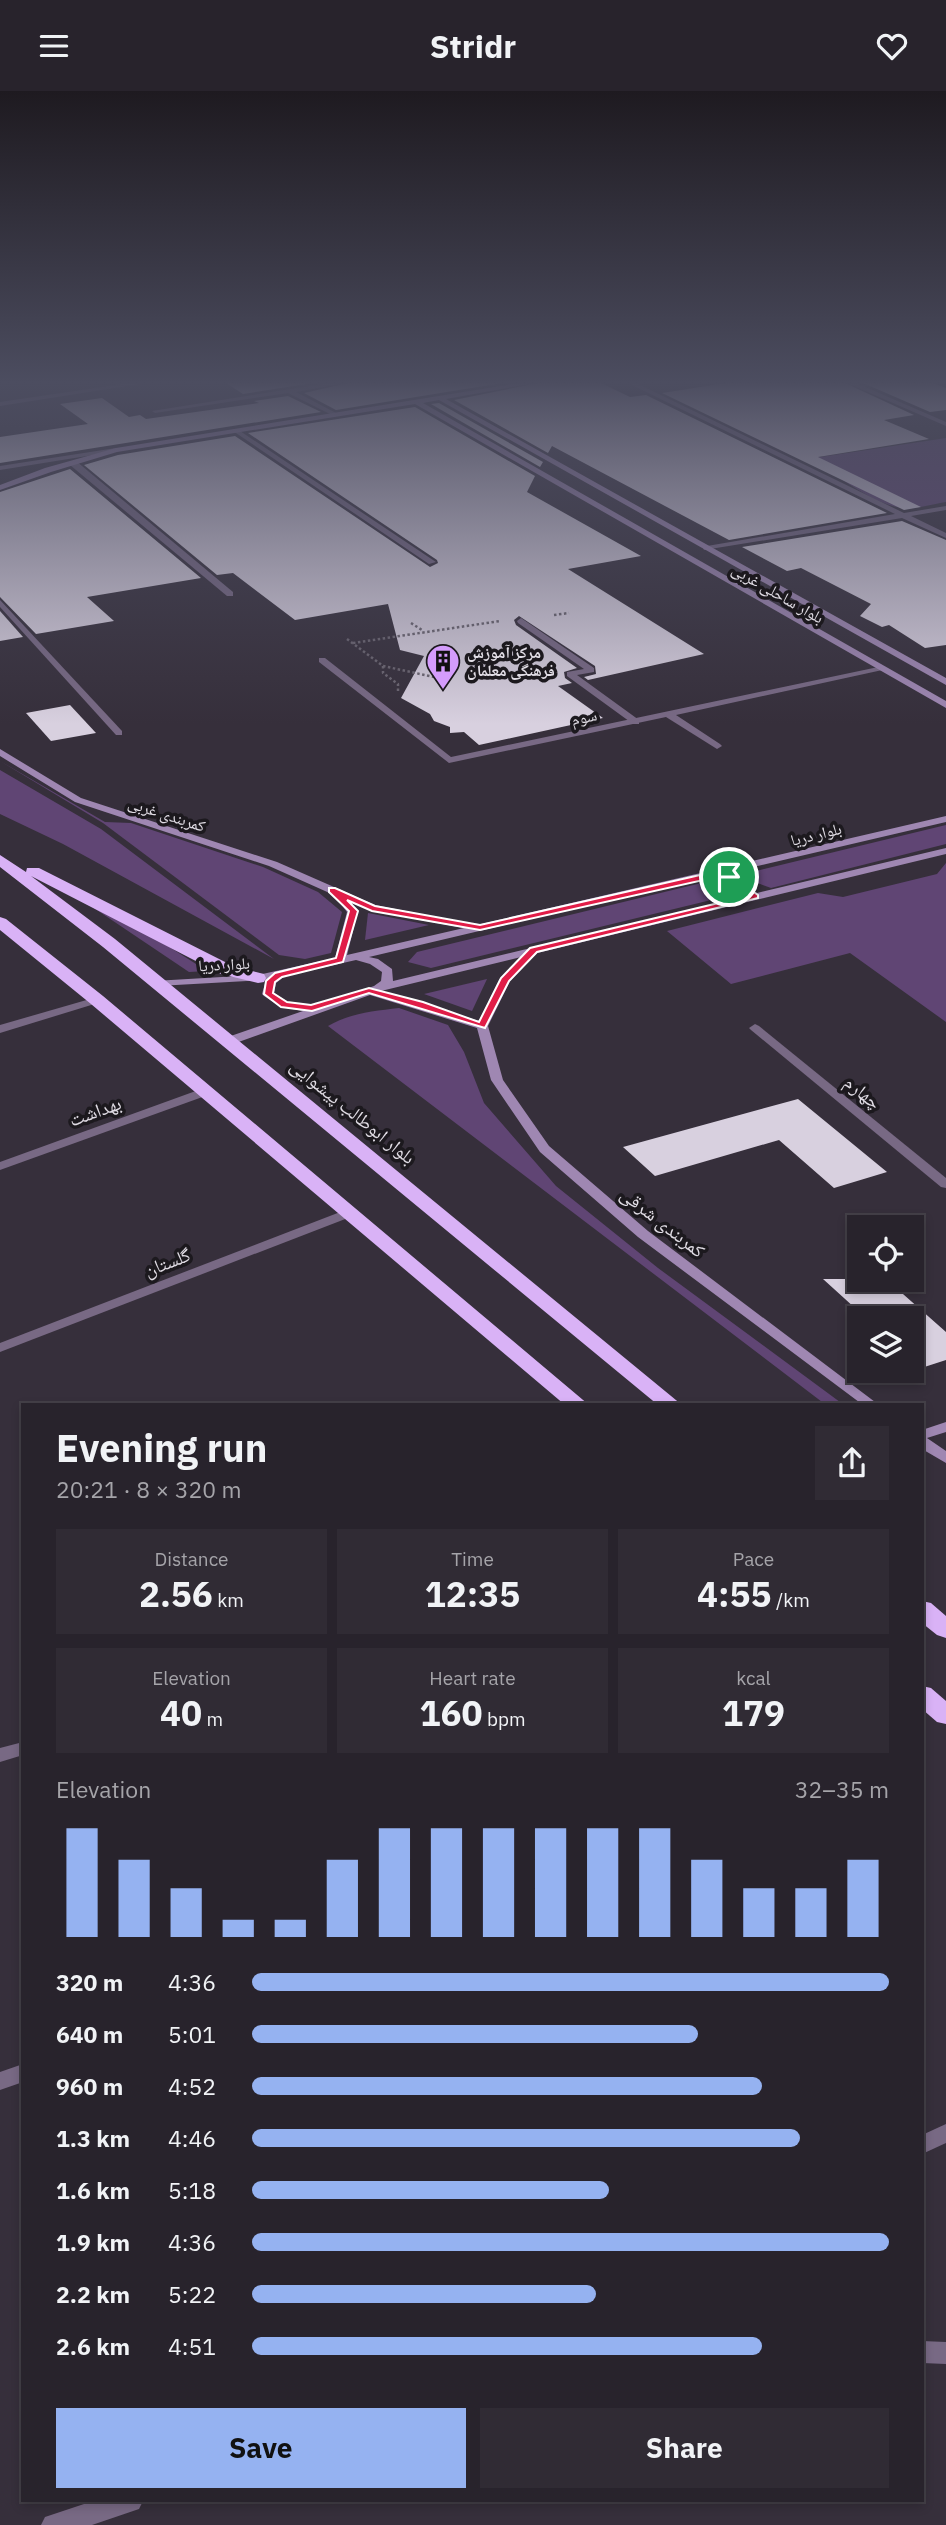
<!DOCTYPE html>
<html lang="en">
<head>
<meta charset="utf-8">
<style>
  :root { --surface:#28232c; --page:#302b34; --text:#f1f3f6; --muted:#a5a4a9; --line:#444048; --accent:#95b2f1 }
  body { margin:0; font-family:"IBM Plex Sans","Noto Naskh Arabic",sans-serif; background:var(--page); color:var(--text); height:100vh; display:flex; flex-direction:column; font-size:26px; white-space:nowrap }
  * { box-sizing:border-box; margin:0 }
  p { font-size:23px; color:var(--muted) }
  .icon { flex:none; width:38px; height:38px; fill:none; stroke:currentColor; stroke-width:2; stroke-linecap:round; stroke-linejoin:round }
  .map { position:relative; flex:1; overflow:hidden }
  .sheet { position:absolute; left:21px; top:1312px; width:903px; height:1099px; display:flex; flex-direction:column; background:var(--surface); border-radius:0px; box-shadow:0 4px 10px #0003,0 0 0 2px var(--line) }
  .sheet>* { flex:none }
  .fabs { position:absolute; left:847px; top:1124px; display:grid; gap:14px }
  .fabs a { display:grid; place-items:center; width:77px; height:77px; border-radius:0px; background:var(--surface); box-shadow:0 4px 10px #0003,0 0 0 2px var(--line); font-size:35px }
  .pin { position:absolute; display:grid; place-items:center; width:60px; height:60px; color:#fff; margin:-30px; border:4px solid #fff; border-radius:50%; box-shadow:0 2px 7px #0007 }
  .round { display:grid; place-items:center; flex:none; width:74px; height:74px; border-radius:0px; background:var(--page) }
  .overview { display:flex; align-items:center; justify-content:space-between; height:119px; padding:0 35px }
  h1 { font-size:38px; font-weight:700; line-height:52px }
  .stats { display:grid; grid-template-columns:repeat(3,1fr); gap:10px; height:119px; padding:7px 35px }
  .stats div { display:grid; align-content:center; border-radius:0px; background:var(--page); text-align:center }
  .stats b { font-size:35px; font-weight:700 }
  .stats small { font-size:19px; font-weight:400 }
  .stats p { font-size:19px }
  .chart { height:196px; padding:14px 35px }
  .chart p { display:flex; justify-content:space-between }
  .chart svg { width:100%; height:126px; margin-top:7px; stroke:var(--accent); stroke-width:6 }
  .action { display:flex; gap:14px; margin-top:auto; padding:14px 35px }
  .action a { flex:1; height:80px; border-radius:0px; background:var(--accent); color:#111; font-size:28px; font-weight:700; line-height:80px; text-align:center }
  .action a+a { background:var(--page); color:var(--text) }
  ul { padding:0 35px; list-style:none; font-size:23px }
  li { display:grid; grid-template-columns:112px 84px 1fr; align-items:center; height:52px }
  li i { height:18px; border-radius:9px; background:var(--accent) }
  header { display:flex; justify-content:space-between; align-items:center; height:91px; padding:0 35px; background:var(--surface); font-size:32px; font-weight:700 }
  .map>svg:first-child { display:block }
</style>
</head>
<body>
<header><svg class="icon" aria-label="menu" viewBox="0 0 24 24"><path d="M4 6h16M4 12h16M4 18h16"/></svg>Stridr<svg class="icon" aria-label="heart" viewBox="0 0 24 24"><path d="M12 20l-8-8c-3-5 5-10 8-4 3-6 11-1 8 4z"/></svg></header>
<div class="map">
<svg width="946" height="2434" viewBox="0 0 946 2434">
  <rect width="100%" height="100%" fill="#362f3b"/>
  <g fill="#604574">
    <path d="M946 347V411C934 413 920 417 907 417 879 418 835 384 814 367Z"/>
    <path d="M0 670 105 731 131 732 263 776 318 801 342 821 331 862 305 868 279 864 103 732Z"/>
    <path d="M0 679 101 738 274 868 63 753 0 723Z"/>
    <path d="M946 734V753L771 797 755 791 756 780Z"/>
    <path d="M946 772V931L850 862 731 893 667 840 818 802 843 806 937 783Z"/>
    <path d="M718 788 734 792 736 803 431 877 408 871 417 861Z"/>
    <path d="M91 806 207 880 189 881 79 807Z"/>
    <path d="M368 822 429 834 365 849Z"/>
    <path d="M487 888 472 920 424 903Z"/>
    <path d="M399 917 448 934 464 961 484 1012 556 1095 658 1177 844 1314H826L328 935C350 922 374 920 399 917Z"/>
  </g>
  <g fill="#d8d0df">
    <path d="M226 292H312L243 303Z"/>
    <path d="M348 292H502L336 319 304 302Z"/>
    <path d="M538 292H601L630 306 646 304 887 422 729 449 552 355 548 362 454 309Z"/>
    <path d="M726 292H845L914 324 884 329 929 348 818 366 921 416 904 419 662 302Z"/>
    <path d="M863 292H933L946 297V319L930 321Z"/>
    <path d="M288 305 321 321 0 372V346L88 333 60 313 102 307 129 326 140 324 146 328 259 312 254 310Z"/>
    <path d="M439 312 543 371 540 376 431 313Z"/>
    <path d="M415 316 535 385 527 401 641 465 568 478 704 563 588 589 584 586 596 583 595 575 519 525 514 529 516 534 577 577 564 581 565 587 572 592 558 595 603 627 479 654 464 641 450 642V636L434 630 430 623 401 607 424 565 400 559 388 513 295 529 233 482 217 484 84 374 118 364 235 345 430 476 438 472 437 469 248 342Z"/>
    <path d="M70 378 201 487 87 506 114 530 36 543 0 506V401Z"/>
    <path d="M902 430 946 449V554L925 557 889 534 882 536 860 525 871 513 801 477 787 480 742 456Z"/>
    <path d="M0 520 23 546 0 550Z"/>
    <path d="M70 614 96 642 51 650 26 622Z"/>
    <path d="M798 1008 887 1081 834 1097 779 1049 655 1085 623 1056Z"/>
    <path d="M823 1188H886L946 1241V1269L912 1280V1227H866Z"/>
  </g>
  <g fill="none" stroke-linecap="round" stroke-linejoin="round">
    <g stroke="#6c6671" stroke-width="2.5" stroke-dasharray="2.5 2.5" stroke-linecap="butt">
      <path d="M554 524 569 522"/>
      <path d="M411 532 422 539"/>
      <path d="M347 548 383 575 434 586"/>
      <path d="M353 552 500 530"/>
      <path d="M383 575V582L398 593V601"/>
    </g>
    <path fill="#786984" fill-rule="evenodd" d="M521 527 594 577V581L577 584 639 629V633H633L567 585V581L584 578 518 532 517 530Z"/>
    <g fill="#786984" fill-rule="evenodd">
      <path d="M129 292H146L0 315V311Z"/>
      <path d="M329 292H345L296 301 336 322 334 325 288 302 155 322 152 320Z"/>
      <path d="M628 292H636L904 422 946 415V419L911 425 946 442V447L902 427 704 459 703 457 707 455 895 423Z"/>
      <path d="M847 292H856L946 331V335Z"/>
      <path d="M233 338H237L436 471 429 473 233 340Z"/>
      <path d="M116 357 118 360 0 379V375Z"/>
      <path d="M70 370H76L233 501V505H227L70 374Z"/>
      <path d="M0 509 122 640V644H116L0 516Z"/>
      <path d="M319 567H325L451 666 883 575 887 578 676 624 720 653 722 655 717 658 666 626 449 672 319 571Z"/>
      <path d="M97 906 101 907V911L0 942V934Z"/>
      <path d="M755 933 759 935 946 1087V1097L941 1096 751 939 749 937Z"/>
      <path d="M204 997 210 1001 208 1004 0 1079V1071Z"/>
      <path d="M348 1118 355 1122 353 1125 0 1261V1252Z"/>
      <path d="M23 1651V1664L0 1671V1657Z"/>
      <path d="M23 1973V1991L0 1999V1981Z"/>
      <path d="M946 2033V2052L922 2063V2044Z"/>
      <path d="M922 2250 946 2251V2273L922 2272Z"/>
      <path d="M93 2410H143L139 2418 92 2434H41L45 2426Z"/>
    </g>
    <g fill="#9f87b2" fill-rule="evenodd">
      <path d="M519 292H535L446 308 946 587V594L439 309 423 312 946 610V617L415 313 117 361 51 381 0 399V394L45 377 116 357Z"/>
      <path d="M0 658 81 707 277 771 375 814 477 834 946 725V731L728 782 757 802 946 757V763L537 862 510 890 488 935 503 989 549 1055 648 1140 879 1314H863L638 1146 540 1061 491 989 477 937 370 904 233 953H225V947L303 920 281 916 264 905 262 903 266 889 158 895 152 892 154 890 258 884 335 867 347 821 334 804 269 775 75 711 0 665ZM718 784 747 805 393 890 392 878 378 868 369 866ZM350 811 372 820 464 837 347 864 358 820ZM521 866 499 889 479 930 381 900ZM356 869 370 873 382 881 381 890 374 895 315 916 288 911 274 902 276 892 285 885Z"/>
      <path d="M946 1331V1341L927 1347 946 1360V1372L922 1358V1339Z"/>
    </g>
    <g fill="#d9b2f6" fill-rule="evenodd">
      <path d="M0 764 26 781 27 777H39L233 875 264 883 266 887 264 891 258 892 221 883 31 785 115 848 682 1314H658L103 856 0 776Z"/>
      <path d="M0 826 6 828 103 905 589 1314H565L91 913 0 839Z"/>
      <path d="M922 1510 931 1512 946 1525V1547L937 1544 922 1532Z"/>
      <path d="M922 1595 931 1597 946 1610V1633L937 1631 922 1618Z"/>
    </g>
  </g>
  <linearGradient id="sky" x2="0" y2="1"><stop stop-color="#1e1a20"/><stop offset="0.46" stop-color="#4c4d60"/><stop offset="1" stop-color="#4c4d60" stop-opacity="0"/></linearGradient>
  <rect width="946" height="633" fill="url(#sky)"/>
  <path fill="#e11d48" stroke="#fff" stroke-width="2" fill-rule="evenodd" d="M722 779 758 804V807L537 861 509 890 485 937 369 902 312 920 281 916 264 903 266 890 275 882 336 867 349 820 329 801V797H335L375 815 480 834ZM721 785 748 805 530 857 501 887 479 931 423 911 369 897 311 914 287 911 273 902 275 891 282 886 343 871 358 820 347 809 372 820 480 839Z"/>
  <defs>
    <symbol id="building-pin" viewBox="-11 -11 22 30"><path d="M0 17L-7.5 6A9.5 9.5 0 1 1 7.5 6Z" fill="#d49cfc" stroke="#1c191e"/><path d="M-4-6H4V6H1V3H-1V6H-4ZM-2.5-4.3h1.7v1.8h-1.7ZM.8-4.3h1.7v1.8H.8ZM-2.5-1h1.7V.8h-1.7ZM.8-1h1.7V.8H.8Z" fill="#111"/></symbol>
  </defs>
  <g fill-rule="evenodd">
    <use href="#building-pin" x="424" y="551" width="38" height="52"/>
  </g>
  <g text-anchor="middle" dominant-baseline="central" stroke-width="7" stroke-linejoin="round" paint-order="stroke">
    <g font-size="16" fill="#e1dde5" stroke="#1c191e">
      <text transform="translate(778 502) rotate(30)">بلوار ساحلی غربی</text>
      <text transform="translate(584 626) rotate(-12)">سوم</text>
      <text transform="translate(167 723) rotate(18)">کمربندی غربی</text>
      <text transform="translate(816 743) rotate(-14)">بلوار دریا</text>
      <text transform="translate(224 873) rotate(-3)">بلوار دریا</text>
    </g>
    <g font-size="16" font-weight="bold" fill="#e1dde5" stroke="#1c191e" text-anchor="start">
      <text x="467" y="561">مرکز آموزش<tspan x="467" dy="18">فرهنگی معلمان</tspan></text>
    </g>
    <g font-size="19" fill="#e1dde5" stroke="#1c191e">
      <text transform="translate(863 1001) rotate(39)">چهارم</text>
      <text transform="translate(95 1020) rotate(-20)">بهداشت</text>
      <text transform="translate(353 1020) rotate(39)">بلوار ابوطالب پیشوایی</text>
      <text transform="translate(663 1131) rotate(38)">کمربندی شرقی</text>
      <text transform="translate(167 1171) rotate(-21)">گلستان</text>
    </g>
  </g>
</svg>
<div class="fabs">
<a><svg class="icon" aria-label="locate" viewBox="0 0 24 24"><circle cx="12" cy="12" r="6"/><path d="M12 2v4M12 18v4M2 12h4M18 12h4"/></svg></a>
<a><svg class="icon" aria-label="layers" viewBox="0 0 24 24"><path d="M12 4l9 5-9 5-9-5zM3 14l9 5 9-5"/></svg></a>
</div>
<div class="pin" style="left:729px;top:786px;background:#1e9e55"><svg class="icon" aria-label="arrive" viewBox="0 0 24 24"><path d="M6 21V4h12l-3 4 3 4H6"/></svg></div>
<section class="sheet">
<div class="overview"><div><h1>Evening run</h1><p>20:21 · 8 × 320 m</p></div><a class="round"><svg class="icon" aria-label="share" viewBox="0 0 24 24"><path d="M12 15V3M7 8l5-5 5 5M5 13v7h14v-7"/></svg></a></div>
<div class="stats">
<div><p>Distance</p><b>2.56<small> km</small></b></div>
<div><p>Time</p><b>12:35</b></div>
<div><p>Pace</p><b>4:55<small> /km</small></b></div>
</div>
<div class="stats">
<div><p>Elevation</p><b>40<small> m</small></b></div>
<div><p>Heart rate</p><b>160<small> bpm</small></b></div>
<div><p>kcal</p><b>179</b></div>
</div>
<div class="chart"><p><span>Elevation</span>32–35 m</p>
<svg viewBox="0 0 160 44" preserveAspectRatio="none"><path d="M5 44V6M15 44V17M25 44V27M35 44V38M45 44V38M55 44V17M65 44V6M75 44V6M85 44V6M95 44V6M105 44V6M115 44V6M125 44V17M135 44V27M145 44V27M155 44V17"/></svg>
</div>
<ul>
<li><b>320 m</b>4:36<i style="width:100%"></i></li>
<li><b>640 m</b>5:01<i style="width:70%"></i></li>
<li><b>960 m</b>4:52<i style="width:80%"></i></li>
<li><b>1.3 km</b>4:46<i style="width:86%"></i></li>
<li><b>1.6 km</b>5:18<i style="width:56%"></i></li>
<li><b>1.9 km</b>4:36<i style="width:100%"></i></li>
<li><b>2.2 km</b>5:22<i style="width:54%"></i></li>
<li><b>2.6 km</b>4:51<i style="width:80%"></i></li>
</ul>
<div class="action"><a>Save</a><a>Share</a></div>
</section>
</div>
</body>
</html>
